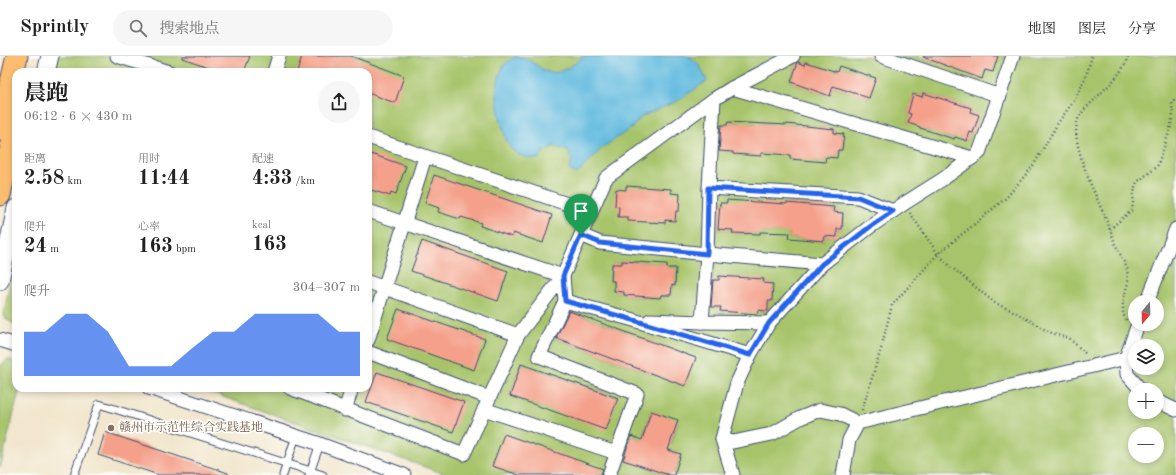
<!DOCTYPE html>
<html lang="zh">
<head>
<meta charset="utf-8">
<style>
  :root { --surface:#fff; --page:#f6f6f6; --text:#222; --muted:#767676; --line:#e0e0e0; --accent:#2563eb }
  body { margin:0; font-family:"Old Standard TT","Noto Serif SC",serif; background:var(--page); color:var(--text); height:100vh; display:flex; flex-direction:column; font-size:15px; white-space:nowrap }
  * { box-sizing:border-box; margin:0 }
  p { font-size:13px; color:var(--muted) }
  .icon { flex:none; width:22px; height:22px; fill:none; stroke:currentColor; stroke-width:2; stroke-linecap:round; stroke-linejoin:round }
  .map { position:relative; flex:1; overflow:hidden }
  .sheet { position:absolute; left:12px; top:12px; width:360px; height:324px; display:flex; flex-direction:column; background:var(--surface); border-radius:12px; box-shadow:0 2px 6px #0003 }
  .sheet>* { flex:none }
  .needle { width:26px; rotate:199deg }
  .fabs { position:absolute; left:1128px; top:239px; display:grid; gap:8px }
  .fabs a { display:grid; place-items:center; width:36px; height:36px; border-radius:50%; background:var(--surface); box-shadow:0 2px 6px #0003; font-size:20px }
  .pin { position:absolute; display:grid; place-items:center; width:34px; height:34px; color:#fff; margin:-41px -17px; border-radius:50% 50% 50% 0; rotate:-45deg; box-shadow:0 0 4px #0007 }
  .pin .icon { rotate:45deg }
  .round { display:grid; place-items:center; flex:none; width:42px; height:42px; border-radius:21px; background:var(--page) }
  .summary { display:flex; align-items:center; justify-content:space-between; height:68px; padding:0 12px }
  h1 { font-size:22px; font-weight:700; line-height:30px }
  .figures { display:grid; grid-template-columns:repeat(3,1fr); gap:6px; height:68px; padding:4px 12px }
  .figures div { display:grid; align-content:center }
  .figures b { font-size:20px; font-weight:700 }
  .figures small { font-size:11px; font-weight:400 }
  .figures p { font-size:11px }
  .chart { height:112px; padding:8px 12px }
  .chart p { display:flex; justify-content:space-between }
  .chart svg { width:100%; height:72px; margin-top:4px; fill:var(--accent); opacity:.7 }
  header { display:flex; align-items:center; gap:24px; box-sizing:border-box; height:56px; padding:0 20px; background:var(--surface); border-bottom:1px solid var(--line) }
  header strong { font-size:19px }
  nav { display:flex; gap:22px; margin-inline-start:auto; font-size:14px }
  .search { width:280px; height:36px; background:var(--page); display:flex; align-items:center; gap:10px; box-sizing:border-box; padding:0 14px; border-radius:22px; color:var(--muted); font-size:15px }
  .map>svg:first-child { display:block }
</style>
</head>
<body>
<header>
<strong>Sprintly</strong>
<div class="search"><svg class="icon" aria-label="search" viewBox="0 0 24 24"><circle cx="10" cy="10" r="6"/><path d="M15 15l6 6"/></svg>搜索地点</div>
<nav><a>地图</a><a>图层</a><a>分享</a></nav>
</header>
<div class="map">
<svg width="1176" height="419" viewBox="0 0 1176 419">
  <rect width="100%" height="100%" fill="#fdfcf7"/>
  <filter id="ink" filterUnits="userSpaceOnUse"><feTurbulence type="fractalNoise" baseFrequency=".025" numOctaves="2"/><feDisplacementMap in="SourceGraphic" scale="8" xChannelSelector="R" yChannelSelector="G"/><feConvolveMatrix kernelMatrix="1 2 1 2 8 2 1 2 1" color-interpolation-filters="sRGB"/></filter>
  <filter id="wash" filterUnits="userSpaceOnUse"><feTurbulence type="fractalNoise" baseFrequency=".012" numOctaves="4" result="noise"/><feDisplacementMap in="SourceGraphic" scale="16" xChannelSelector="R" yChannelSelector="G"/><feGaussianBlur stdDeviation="0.9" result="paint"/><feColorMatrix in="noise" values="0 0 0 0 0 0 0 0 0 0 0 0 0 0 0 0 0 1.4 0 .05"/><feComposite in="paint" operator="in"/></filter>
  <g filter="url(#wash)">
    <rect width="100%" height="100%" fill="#f2e7ce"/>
    <g fill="#a7c46b" stroke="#617a64" fill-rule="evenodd">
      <path d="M57 0H918L939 7 941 1 982 23 985 14 993 16 998 0H1176V419H674L681 398 665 393 667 387 671 388 678 365 651 355 644 376 647 378 645 385 630 380 622 403 669 419H448L197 332H368V16H54ZM798 6 805 9 806 6 813 8 812 11 820 14 821 11 827 13 835 19 839 10 875 22 869 42 833 30 830 40 791 26ZM923 37 971 52 970 56 978 59 973 77 970 76 967 85 960 83 961 79 956 77 954 83 943 80 944 75 932 72 931 76 920 72 921 67H908L911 58 908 57 913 39 921 41ZM728 66 769 68 786 73 787 68 834 73V77L844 78 842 94H838L837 102 826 101 825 106 814 105V101L801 100V104L790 103V98L761 97V100L733 98V96L719 94 721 69H727ZM727 145 786 152V147L833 151V156L843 157 842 173H837L836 181 825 180 824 185 789 182 790 176H760V178L733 177V174L718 173 720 147H727ZM622 205 667 208V212H676L675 229H672L671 239H661L660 242 624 239V236L614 235V225H611L612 208H622ZM719 220 764 224 763 227 773 228 772 245H768V255H720L721 251H711V241H708L709 223 719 224ZM1135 246H1157V268H1135ZM564 253 695 302 685 330 553 281ZM1135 290H1157V312H1135ZM521 308 617 341 606 373 510 340ZM1135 334H1157V356H1135ZM1135 378H1157V400H1135Z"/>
      <path d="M16 197V270L3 260Z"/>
      <path d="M7 303 16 306V332H20L0 412V310Z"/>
    </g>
    <path fill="#61badf" stroke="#3e749e" d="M584 0H687C699 4 702 15 707 25L677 45 641 61 632 72 603 91 577 118 569 114 572 104 568 95 554 90 544 95 539 103C527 103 511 99 507 85 499 62 490 30 505 8 508 5 513 1 518 1 525 1 530 5 535 8 538 10 544 15 548 16 561 19 575 8 584 0Z"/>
    <g id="blocks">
      <g fill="#f4a08a">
        <path d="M182 0H250L244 16H223L182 2Z"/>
        <path d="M302 0H351L404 20 395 47 368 37V16H297Z"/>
        <path d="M923 0H998L993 16 985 14 982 23 923 1Z"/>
        <path d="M798 6 805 9 806 6 837 16 839 10 876 22 869 42 833 30 830 40 791 26Z"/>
        <path d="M923 37 971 52 970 56 979 59 973 77 970 76 967 85 955 81 954 83 920 72V71L908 67 911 58 908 57 913 38 922 41Z"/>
        <path d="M728 66 787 69V68L834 73V77L844 78 842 94H838L837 102 826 101 825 106 790 103V99L761 97V100L733 98V96L719 95 721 69H727Z"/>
        <path d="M368 97 406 110 396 138 391 136 390 140 368 133Z"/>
        <path d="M434 119 552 159 543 187 513 177 512 181 480 170 481 167 461 161 460 163 438 156 439 152 425 147Z"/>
        <path d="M626 130 671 133V137L680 138 679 155H676L675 165 665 164V167L628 165V161H618L619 151 615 150 616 133 626 134Z"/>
        <path d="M727 144 786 148V147L834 151 833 156 843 157 842 173H837V181L825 180 824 185 789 182 790 177 760 176V178L732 177 733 174 718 173 720 147H727Z"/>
        <path d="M422 185 508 215 498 245 411 215Z"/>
        <path d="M622 205 667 208V212H676L675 230 672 229 671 239H661L660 242 624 239V236L614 235V225H611L612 208H622Z"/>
        <path d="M719 220 764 223 763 227 773 228 772 245H768V255L758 254 757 258 720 255 721 251H711L713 224H719Z"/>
        <path d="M398 253 485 283 474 314 387 283Z"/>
        <path d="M569 255 696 302 685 330 556 282Z"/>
        <path d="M521 308 618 342 606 374 510 340Z"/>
        <path d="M377 316 464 346 453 376 366 346Z"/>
        <path d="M651 355 678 364 668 394 681 398 674 419H669L623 404 631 380 642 384Z"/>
        <path d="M105 376 228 417V419H159L98 399Z"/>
        <path d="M504 378 603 413 601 419H519L492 410Z"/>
      </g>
    </g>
  </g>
  <g filter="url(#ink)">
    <use href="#blocks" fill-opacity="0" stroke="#3b4b6f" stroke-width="1"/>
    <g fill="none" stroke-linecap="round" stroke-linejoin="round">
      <defs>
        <g id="service">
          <path d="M74 419 99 348 323 419"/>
          <path d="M283 419 296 380"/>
          <path d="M309 419 320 388"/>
        </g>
        <g id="minor">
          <path d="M117 0 169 16"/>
          <path d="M881 0 1000 40"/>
          <path d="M274 16 279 0"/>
          <path d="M732 32 972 102"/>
          <path d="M714 43 709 132 858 141 893 155"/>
          <path d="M368 81 591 156"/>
          <path d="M368 155 563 220 565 245 539 300 637 338 609 419"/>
          <path d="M581 179 600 187 707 198 709 132"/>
          <path d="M368 226 518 279"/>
          <path d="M565 245 630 263 750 299"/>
          <path d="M1147 246 1176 173"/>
          <path d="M650 264 702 266"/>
          <path d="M769 267 702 266 707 198 822 208"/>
          <path d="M0 284 16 289"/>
          <path d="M368 284 425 101"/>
          <path d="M368 296 489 342"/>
          <path d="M1126 302 1127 318 1141 334"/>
          <path d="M149 332 320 388 404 419"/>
          <path d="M290 332 464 398 518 279 563 220 606 122 714 43 732 32 793 0"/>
          <path d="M1157 345 1176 354"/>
          <path d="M484 353 616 397"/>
          <path d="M345 354 352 332"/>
          <path d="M722 383 733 386 772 378 800 362 820 354 840 358 858 367"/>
          <path d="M733 419 722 383 737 327 750 299 769 267 822 208 871 170 905 147 943 123 979 97 1013 0"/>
          <path d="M843 419 849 384 858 367 1126 302 1138 268"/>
        </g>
        <g id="tertiary">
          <path d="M46 16 50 0"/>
          <path d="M0 225 16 152"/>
        </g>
        <g id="primary">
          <path d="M0 73 17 0"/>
          <path d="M0 139 16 68"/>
        </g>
      </defs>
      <use href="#service" stroke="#3b4b6f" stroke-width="9"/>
      <use href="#minor" stroke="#3b4b6f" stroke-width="15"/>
      <use href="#tertiary" stroke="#3b4b6f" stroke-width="19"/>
      <use href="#primary" stroke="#3b4b6f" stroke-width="23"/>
      <g stroke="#3b4b6f" stroke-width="2.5" stroke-dasharray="1 3" stroke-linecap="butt">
        <path d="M910 157 938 198 950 210 995 247 1017 257 1049 276 1070 283 1086 298"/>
        <path d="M1110 173C1100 147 1071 93 1077 67 1079 56 1090 49 1097 41 1108 30 1124 16 1128 0"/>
        <path d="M1126 264 1123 258V245L1128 227 1127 212 1115 188 1110 173 1132 154 1135 130 1137 126 1157 111 1170 74 1173 59 1172 47 1176 42"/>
        <path d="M862 354 881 293 892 249 938 198 1006 142 1033 110 1058 67 1075 43 1085 23 1092 0"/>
      </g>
      <use href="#service" stroke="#fff" stroke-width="7"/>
      <use href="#minor" stroke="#fff" stroke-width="13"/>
      <use href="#tertiary" stroke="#fff" stroke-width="17"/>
      <use href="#primary" stroke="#fcbd6f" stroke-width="21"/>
    </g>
  </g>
  <g fill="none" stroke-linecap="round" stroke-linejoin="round" filter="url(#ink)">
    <defs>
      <path id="route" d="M708 132 858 141 893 155 871 170 822 208 769 267 750 299 630 263 565 245 563 220 581 179 600 187 707 198Z"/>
    </defs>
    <use href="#route" stroke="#fff" stroke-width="8"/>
    <use href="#route" stroke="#2563eb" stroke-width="5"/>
  </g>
  <circle fill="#8d6e63" stroke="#fdfcf7" stroke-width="1.5" cx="111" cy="372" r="4"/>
  <g text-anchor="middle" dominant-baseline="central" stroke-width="3.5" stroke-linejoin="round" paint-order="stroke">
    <g font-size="12" fill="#785e54" stroke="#fdfcf7" text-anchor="start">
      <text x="119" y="372">赣州市示范性综合实践基地</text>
    </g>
  </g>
</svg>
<div class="fabs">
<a><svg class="needle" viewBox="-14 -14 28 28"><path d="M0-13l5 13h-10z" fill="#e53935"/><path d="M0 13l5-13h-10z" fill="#767676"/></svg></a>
<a><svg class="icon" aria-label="layers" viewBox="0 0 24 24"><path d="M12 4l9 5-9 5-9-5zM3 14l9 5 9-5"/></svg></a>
<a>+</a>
<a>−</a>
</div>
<div class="pin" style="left:581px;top:179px;background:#1e9e55"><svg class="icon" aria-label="arrive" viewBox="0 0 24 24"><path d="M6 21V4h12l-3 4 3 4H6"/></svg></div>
<section class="sheet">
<div class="summary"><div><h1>晨跑</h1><p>06:12 · 6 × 430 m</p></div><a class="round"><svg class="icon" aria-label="share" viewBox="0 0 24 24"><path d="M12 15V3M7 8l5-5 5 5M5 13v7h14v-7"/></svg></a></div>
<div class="figures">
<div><p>距离</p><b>2.58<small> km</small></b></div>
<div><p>用时</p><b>11:44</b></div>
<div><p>配速</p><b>4:33<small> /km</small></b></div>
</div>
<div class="figures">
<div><p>爬升</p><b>24<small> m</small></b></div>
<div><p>心率</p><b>163<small> bpm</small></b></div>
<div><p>kcal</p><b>163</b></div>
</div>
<div class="chart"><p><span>爬升</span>304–307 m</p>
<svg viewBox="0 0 160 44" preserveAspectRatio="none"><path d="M0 44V17L10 17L20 6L30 6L40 17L50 38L60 38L70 38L80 27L90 17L100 17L110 6L120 6L130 6L140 6L150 17L160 17V44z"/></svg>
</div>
</section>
</div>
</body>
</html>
